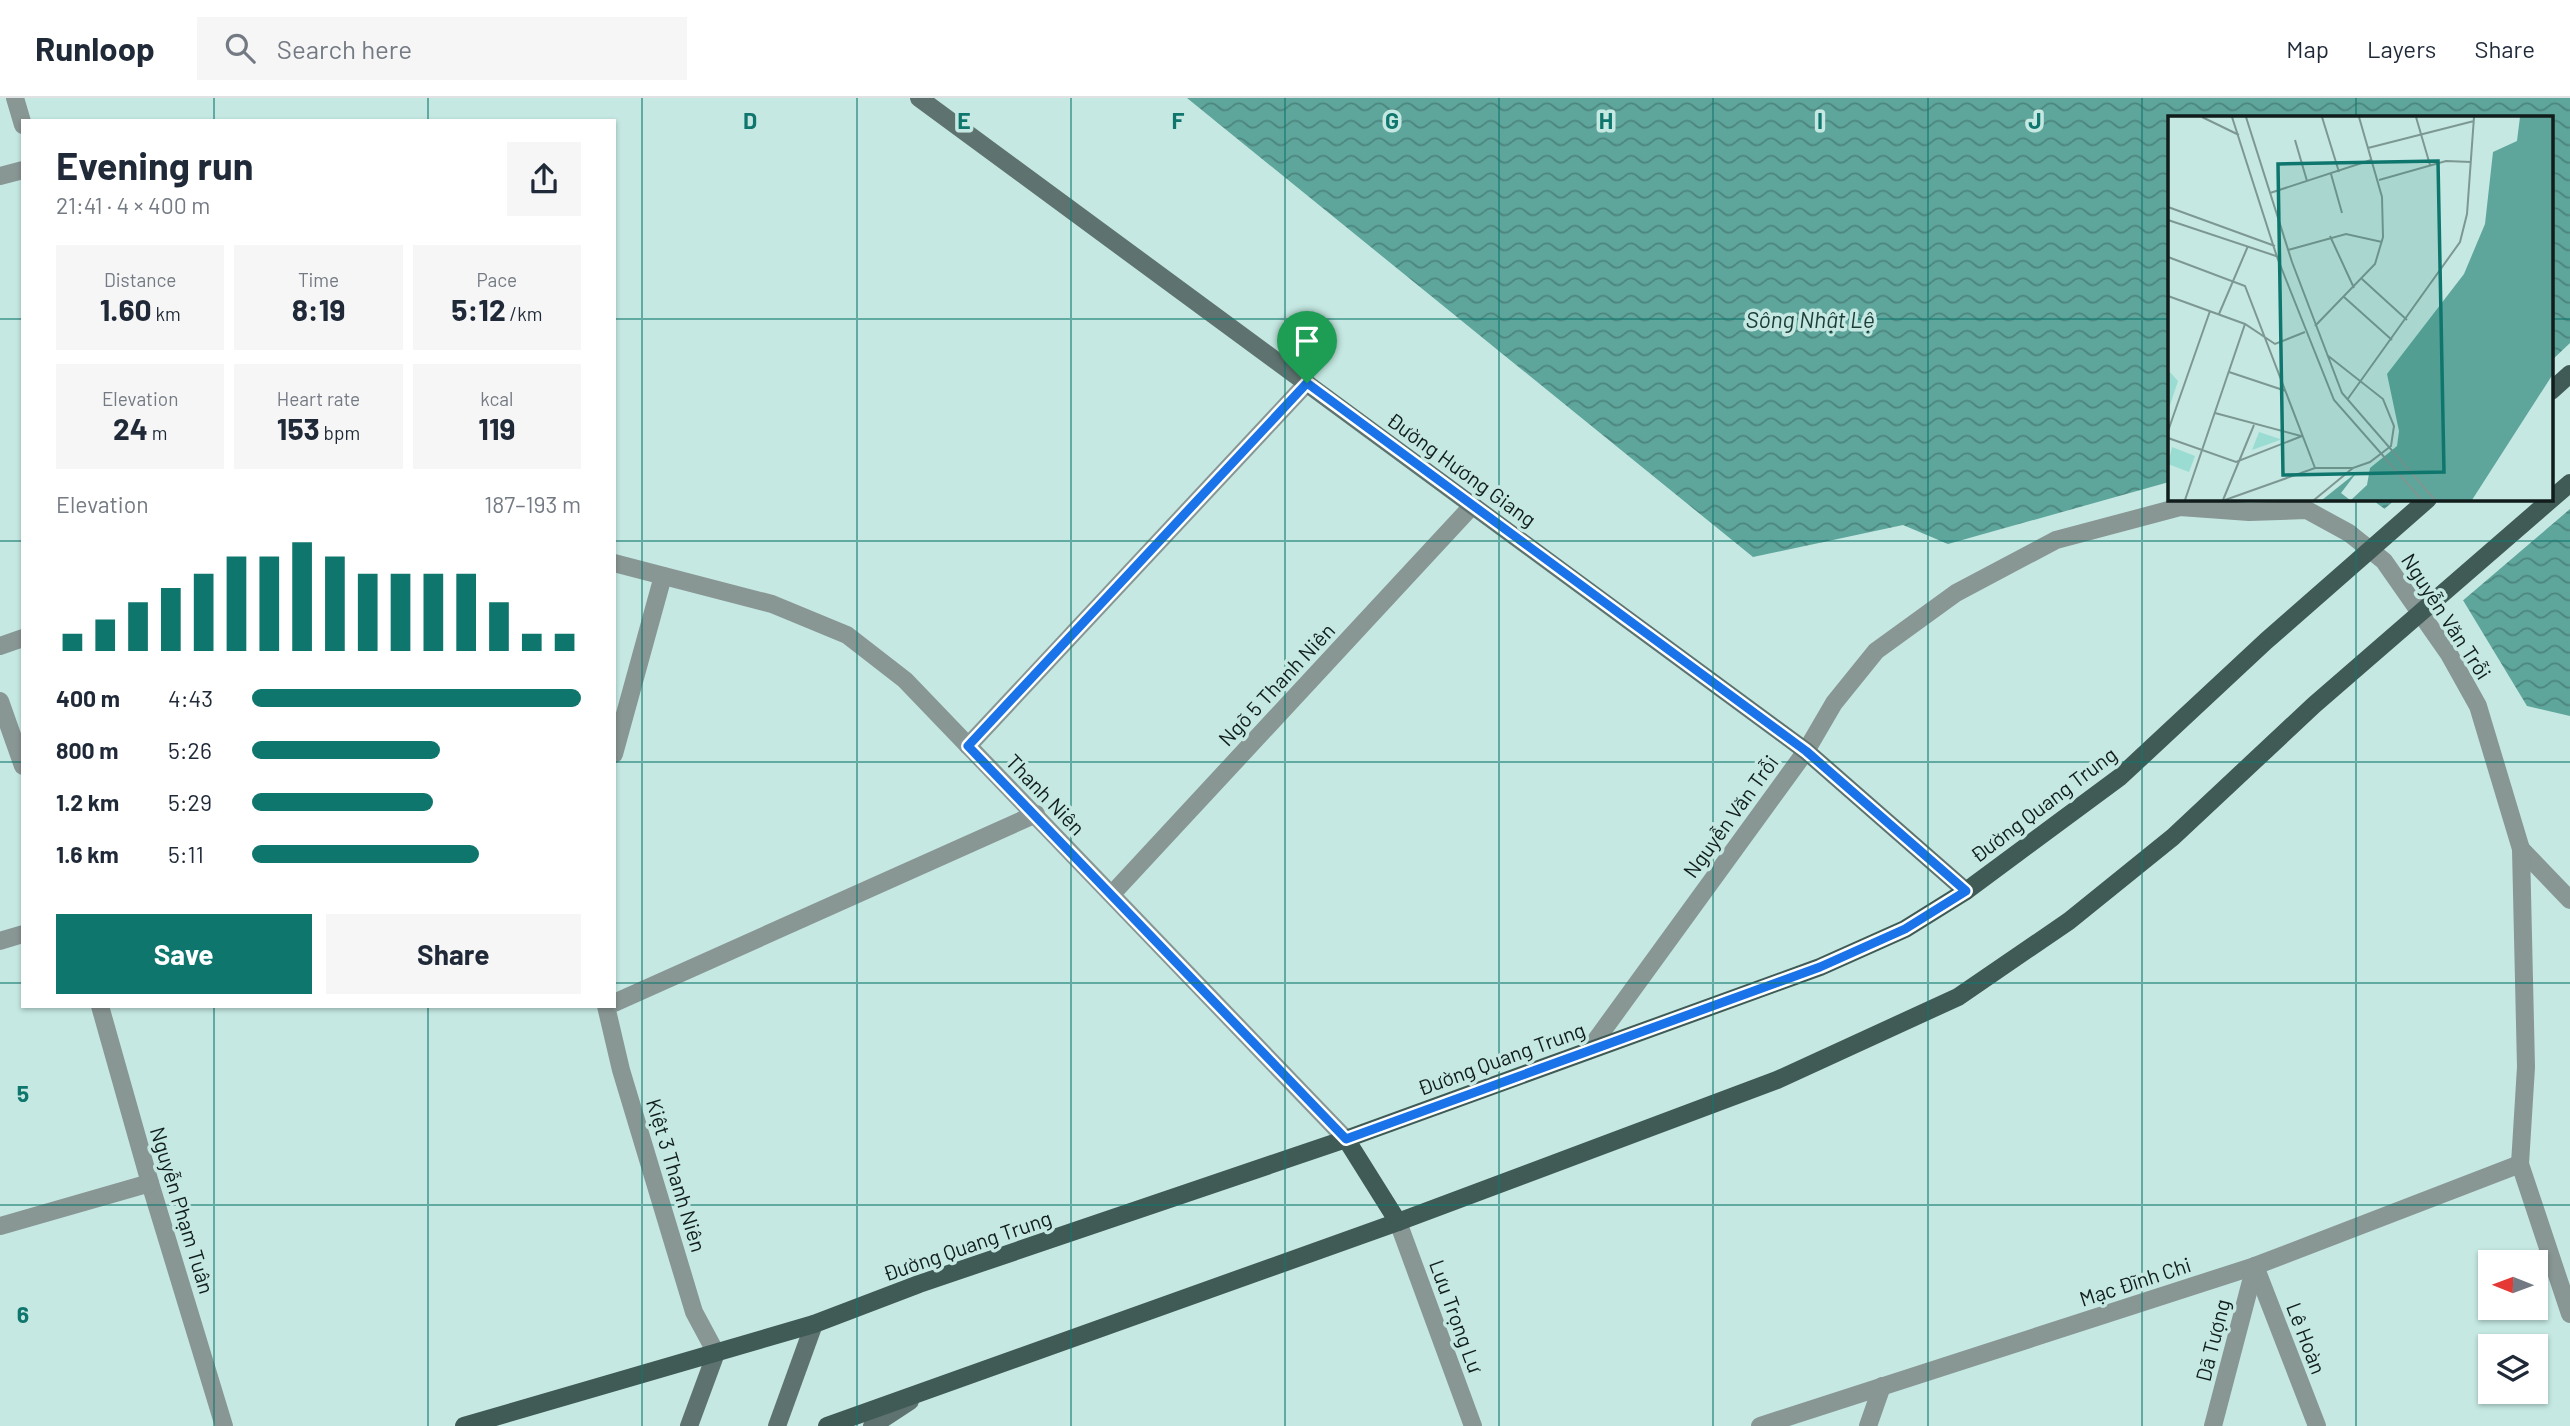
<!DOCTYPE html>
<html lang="en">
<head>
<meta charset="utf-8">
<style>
  :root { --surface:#fff; --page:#f6f6f7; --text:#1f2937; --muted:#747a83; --line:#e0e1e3; --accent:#0f766e }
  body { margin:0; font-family:Barlow,sans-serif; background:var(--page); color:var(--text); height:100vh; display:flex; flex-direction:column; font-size:26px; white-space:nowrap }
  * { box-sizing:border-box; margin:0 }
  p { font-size:23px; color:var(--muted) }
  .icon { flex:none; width:38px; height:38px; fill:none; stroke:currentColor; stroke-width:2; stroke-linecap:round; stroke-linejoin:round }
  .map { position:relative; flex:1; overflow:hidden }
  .drawer { position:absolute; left:21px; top:21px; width:595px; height:889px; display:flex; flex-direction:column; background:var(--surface); border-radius:0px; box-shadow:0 2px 5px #0004 }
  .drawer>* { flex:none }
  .needle { width:46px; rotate:271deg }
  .controls { position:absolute; left:2478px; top:1152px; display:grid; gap:14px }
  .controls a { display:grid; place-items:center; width:70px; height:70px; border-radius:0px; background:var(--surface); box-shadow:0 2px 5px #0004; font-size:35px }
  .pin { position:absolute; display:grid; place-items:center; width:60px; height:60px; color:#fff; margin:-72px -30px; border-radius:50% 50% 50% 0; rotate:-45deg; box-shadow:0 0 7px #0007 }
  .pin .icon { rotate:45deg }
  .round { display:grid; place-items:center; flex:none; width:74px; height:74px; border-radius:0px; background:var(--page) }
  .headline { display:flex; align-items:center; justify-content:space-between; height:119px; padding:0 35px }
  h1 { font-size:38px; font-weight:700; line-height:52px }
  .stats { display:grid; grid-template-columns:repeat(3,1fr); gap:10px; height:119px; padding:7px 35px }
  .stats div { display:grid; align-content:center; border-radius:0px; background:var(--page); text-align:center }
  .stats b { font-size:30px; font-weight:700 }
  .stats small { font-size:19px; font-weight:400 }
  .stats p { font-size:19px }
  .chart { height:196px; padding:14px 35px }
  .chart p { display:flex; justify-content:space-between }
  .chart svg { width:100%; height:126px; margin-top:7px; stroke:var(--accent); stroke-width:6 }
  .cta { display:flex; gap:14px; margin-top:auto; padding:14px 35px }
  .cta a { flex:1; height:80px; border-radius:0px; background:var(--accent); color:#fff; font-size:28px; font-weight:700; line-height:80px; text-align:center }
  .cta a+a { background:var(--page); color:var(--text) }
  ul { padding:0 35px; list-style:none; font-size:23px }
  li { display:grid; grid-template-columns:112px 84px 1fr; align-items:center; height:52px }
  li i { height:18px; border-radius:9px; background:var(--accent) }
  header { display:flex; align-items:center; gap:42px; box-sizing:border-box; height:98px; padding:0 35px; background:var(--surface); border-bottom:2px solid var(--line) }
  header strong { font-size:33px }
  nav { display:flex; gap:38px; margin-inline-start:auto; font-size:24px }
  .search { width:490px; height:63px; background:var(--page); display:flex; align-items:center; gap:18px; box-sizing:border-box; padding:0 24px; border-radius:0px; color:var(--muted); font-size:26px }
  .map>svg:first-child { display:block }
</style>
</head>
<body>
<header>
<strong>Runloop</strong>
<div class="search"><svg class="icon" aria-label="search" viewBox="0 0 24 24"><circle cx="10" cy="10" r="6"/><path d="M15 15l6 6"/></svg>Search here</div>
<nav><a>Map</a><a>Layers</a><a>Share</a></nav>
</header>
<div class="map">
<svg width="2570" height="1328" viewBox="0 0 2570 1328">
  <defs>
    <pattern id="water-waves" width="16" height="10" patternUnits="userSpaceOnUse" patternTransform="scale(1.75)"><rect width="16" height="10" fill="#5ea59b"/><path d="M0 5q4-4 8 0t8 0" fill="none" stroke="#4c867e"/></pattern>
  </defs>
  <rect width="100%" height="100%" fill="#c5e8e2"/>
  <path fill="url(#water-waves)" d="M1187 0H2570V618L2527 608 2426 441 2371 401H2551V19H2169V384L1948 446 1903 427 1753 459Z"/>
  <path fill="#c5e8e2" d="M2570 245V411L2460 505 2423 444 2382 413 2396 401H2551V263Z"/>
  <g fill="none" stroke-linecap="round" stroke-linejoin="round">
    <g stroke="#889694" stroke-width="18">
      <path d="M15 0 23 27"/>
      <path d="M0 78 23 72"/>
      <path d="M0 603 23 668"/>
      <path d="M968 648 1307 285"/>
      <path d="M614 656 663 478"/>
      <path d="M2521 751 2570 802"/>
      <path d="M1112 796 1473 407"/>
      <path d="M0 843 23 836"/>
      <path d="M614 905 1036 716"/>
      <path d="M100 908 150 1085 224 1328"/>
      <path d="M606 908 621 972 694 1214 716 1255"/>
      <path d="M1398 1124 1473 1328"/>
      <path d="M0 1128 150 1085"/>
      <path d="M2255 1168 2317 1328"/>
      <path d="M1760 1328 2255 1168 2520 1066"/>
      <path d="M1868 1328 1882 1288"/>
      <path d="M2213 1328 2255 1168"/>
    </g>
    <g stroke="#889694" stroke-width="18">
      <path d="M614 465 772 506 847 537 905 582 1346 1041"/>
      <path d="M0 548 23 540"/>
      <path d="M1588 953 1806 653 1834 605 1876 553 1956 495 2056 442 2180 409 2249 414 2307 412 2349 435 2384 463 2449 556 2478 608 2521 751 2526 969 2520 1066 2570 1216"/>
    </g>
    <g stroke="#5e736f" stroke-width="18">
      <path d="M919 0 1806 653 1966 793"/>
      <path d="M689 1328 716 1255"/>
      <path d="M777 1328 814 1226"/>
      <path d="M872 1328 910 1303"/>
    </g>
    <g stroke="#405a56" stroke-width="18">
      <path d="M2551 293 2570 276"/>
      <path d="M1346 1041 1398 1124"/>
      <path d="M464 1328 814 1226 919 1186 1346 1041 1820 869 1905 831 1966 793 2120 679 2266 543 2428 401"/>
      <path d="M827 1328 1398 1124 1777 982 1958 899 2069 823 2173 739 2314 607 2570 385"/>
    </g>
  </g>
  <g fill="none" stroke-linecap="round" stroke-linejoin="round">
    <defs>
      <path id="route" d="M1307 285 1806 653 1966 793 1905 831 1820 869 1346 1041 968 648Z"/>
    </defs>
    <use href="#route" stroke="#fff" stroke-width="14"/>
    <use href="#route" stroke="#1a73e8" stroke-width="9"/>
  </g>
  <path fill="none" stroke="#0f766e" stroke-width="2" stroke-opacity="0.55" d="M214 0V23M428 0V23M642 0V1328M857 0V1328M1071 0V1328M1285 0V1328M1499 0V1328M1713 0V1328M1928 0V1328M2142 0V1328M2356 0V19M0 221H23M614 221H2169M2551 221H2570M2356 401V1328M0 443H23M614 443H2570M0 664H23M614 664H2570M0 885H23M614 885H2570M214 908V1328M428 908V1328M0 1107H2570"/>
  <g text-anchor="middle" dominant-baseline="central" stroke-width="7" stroke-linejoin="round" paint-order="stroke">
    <g font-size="21" fill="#101d1b" stroke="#c5e8e2">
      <text transform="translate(1462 371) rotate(36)">Đường Hương Giang</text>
      <text transform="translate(2447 518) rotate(57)">Nguyễn Văn Trỗi</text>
      <text transform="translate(1276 586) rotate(-47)">Ngõ 5 Thanh Niên</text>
      <text transform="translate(1046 696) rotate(46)">Thanh Niên</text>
      <text transform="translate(2043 706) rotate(-37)">Đường Quang Trung</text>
      <text transform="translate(1730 718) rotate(-54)">Nguyễn Văn Trỗi</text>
      <text transform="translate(1501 960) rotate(-20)">Đường Quang Trung</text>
      <text transform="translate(677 1077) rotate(73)">Kiệt 3 Thanh Niên</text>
      <text transform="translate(183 1112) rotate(73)">Nguyễn Phạm Tuân</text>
      <text transform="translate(967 1147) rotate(-19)">Đường Quang Trung</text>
      <text transform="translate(2135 1183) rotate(-18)">Mạc Đĩnh Chi</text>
      <text transform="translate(1457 1218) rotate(70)">Lưu Trọng Lư</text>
      <text transform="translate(2307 1240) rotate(69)">Lê Hoàn</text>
      <text transform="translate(2212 1242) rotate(-76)">Dã Tượng</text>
    </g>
    <g font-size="23" font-style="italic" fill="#1a3d38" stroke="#c5e8e2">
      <text x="1810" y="221">Sông Nhật Lệ</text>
    </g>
  </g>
  <g transform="translate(2168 18)">
    <rect width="385" height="385" fill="#c5e8e2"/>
    <path d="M91 316 112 323V324L84 334Z" fill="#9adcd2"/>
    <path d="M0 254 10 265 0 295ZM4 331 27 340 21 356 0 348Z" fill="#9adcd2"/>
    <path d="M352 1H385V258L304 384H183L199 369 202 352 229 330 231 315 219 258 296 158 317 108 325 36 349 25ZM189 356 173 377 182 384H154Z" fill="#5ea59b"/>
    <path fill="none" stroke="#7d9792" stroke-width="2" d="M34 1 71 19M64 1 109 141 166 284 254 384M78 1 124 146 174 277 267 384M154 1 171 56M248 1 262 49M127 24 139 65M200 32 306 5M163 58 174 97M211 64 278 45 303 46M102 77 203 44M0 91 107 130M0 104 111 141M162 120 186 172M120 134 178 118 214 126M0 141 77 170 147 352M194 163 239 204M0 180 77 208 107 228 137 216M176 181 224 224M51 198 80 130M147 210 207 148 215 121 214 81 191 1M61 256 118 275M179 284 292 126 299 98 306 1M47 297 133 320M0 315 42 195M0 322 68 346 134 320M17 384 77 208M55 384 86 309M57 384 147 352H185L202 346 223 330 226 310 215 283 159 239M146 384 185 352"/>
    <path fill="#0f766e" fill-opacity="0.15" stroke="#0f766e" stroke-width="3.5" d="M270 45 276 356 115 359 110 48Z"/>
    <rect width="385" height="385" fill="none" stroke="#101d1b" stroke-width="3.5"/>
  </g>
  <g font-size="23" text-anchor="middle" font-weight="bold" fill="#0f766e" stroke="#c5e8e2" stroke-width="7" stroke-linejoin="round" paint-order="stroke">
    <text x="750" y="31">D</text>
    <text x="964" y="31">E</text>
    <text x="1178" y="31">F</text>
    <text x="1392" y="31">G</text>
    <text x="1606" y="31">H</text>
    <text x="1820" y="31">I</text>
    <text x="2035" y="31">J</text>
    <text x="23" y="1004">5</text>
    <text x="23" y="1225">6</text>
  </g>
</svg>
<div class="controls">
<a><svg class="needle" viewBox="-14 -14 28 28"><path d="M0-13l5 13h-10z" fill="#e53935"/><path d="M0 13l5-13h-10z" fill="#747a83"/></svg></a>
<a><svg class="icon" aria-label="layers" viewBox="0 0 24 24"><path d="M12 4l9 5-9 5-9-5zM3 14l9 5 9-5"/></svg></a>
</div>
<div class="pin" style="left:1307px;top:285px;background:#1e9e55"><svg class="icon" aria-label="arrive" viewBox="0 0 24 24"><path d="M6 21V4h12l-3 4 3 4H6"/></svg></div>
<section class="drawer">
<div class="headline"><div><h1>Evening run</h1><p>21:41 · 4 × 400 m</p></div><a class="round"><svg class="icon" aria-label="share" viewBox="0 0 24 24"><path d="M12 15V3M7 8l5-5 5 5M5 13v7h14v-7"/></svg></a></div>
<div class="stats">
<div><p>Distance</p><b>1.60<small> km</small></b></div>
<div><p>Time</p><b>8:19</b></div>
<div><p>Pace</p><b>5:12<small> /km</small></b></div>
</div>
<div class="stats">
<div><p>Elevation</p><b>24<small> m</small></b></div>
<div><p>Heart rate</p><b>153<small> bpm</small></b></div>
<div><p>kcal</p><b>119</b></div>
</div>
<div class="chart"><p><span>Elevation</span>187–193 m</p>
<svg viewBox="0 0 160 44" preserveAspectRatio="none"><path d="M5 44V38M15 44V33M25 44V27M35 44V22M45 44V17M55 44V11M65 44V11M75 44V6M85 44V11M95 44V17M105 44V17M115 44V17M125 44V17M135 44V27M145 44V38M155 44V38"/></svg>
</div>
<ul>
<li><b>400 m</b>4:43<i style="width:100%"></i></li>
<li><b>800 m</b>5:26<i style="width:57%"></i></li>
<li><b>1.2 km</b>5:29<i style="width:55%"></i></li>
<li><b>1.6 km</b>5:11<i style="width:69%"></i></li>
</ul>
<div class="cta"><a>Save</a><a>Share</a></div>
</section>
</div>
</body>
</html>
